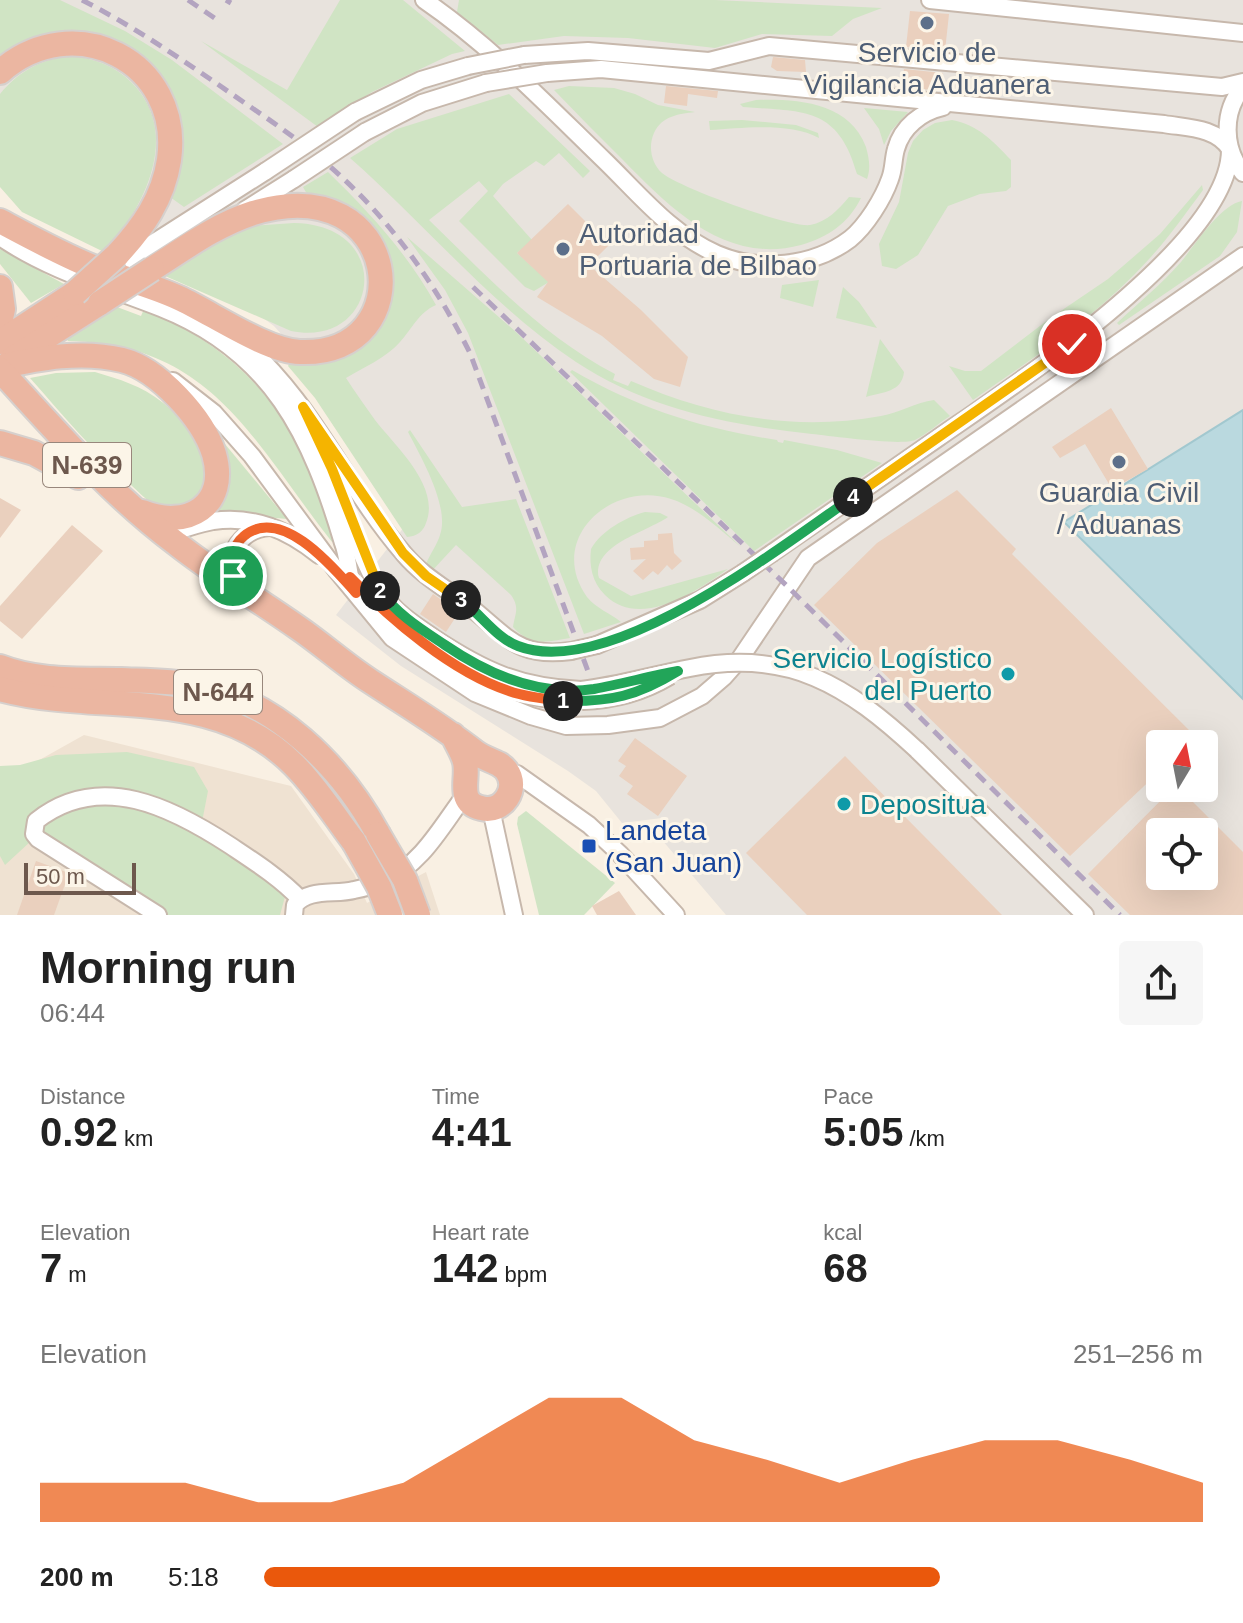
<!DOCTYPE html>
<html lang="en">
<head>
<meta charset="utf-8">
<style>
  :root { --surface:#fff; --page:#f6f6f6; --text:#222; --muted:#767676; --accent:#ea580c }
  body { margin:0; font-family:Helvetica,sans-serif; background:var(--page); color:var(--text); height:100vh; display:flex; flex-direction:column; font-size:30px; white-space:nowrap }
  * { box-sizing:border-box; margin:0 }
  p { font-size:26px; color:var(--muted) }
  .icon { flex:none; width:44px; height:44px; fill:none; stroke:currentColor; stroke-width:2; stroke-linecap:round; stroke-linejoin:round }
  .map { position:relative; height:915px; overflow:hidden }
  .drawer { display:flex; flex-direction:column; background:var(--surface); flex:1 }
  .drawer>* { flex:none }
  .needle { width:52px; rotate:10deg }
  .controls { position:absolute; left:1146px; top:730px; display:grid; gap:16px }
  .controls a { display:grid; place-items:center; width:72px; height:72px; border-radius:8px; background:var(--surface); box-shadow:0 8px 32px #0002; font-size:40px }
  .scale { position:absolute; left:24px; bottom:20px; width:112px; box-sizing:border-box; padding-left:8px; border:4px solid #6d584d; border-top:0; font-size:22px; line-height:28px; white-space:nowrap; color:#6d584d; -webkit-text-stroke:6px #fcf5e8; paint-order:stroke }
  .pin { position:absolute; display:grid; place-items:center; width:68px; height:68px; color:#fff; margin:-34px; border:4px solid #fff; border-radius:50%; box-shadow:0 2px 8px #0007 }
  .km { position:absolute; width:40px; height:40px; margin:-20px; border-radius:50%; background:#222; color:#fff; font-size:22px; line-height:40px; text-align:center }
  .round { display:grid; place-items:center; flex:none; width:84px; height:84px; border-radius:8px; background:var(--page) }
  .headline { display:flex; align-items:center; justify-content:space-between; height:136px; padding:0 40px }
  h1 { font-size:44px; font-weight:700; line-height:60px }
  .figures { display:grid; grid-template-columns:repeat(3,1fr); gap:12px; height:136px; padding:8px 40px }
  .figures div { display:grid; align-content:center }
  .figures b { font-size:40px; font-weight:700 }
  .figures small { font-size:22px; font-weight:400 }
  .figures p { font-size:22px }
  .chart { height:224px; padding:16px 40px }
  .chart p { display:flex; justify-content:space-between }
  .chart svg { width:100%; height:144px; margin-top:8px; fill:var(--accent); opacity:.7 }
  ul { padding:0 40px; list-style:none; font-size:26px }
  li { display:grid; grid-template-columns:128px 96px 1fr; align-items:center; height:60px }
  li i { height:20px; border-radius:10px; background:var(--accent) }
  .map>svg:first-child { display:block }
</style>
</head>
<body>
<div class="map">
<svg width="1243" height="915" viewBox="0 0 1243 915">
  <rect width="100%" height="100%" fill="#f9f0e3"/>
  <path fill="#efe2d2" d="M84 735 291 786 354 874 367 903 426 872 440 915H0V782Z"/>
  <path fill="#e8e3dd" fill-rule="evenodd" d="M0 0H1243V410L1064 522 1243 699V915H726L662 840V818L622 823 596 791 568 771 401 666 336 615 411 518 324 382 274 326 224 289 78 233 0 187ZM1160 744H1204V788H1160ZM1160 832H1204V876H1160Z"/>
  <g fill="#d0e4c4">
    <path d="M0 0H60L125 31 172 60 283 144 184 207 170 197C168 170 167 144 166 117 166 107 167 95 165 86 162 75 150 65 142 58 101 23 43 22 0 55Z"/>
    <path d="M340 0H403L465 51 452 54 372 92 318 127 201 41 287 90Z"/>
    <path d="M459 0H715L882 8 853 19 832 36 762 34 715 48 628 38 564 36 498 45 457 12Z"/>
    <path d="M71 56C94 58 115 66 131 82 183 133 144 209 104 252L22 212 0 187V94C19 71 41 59 71 56Z"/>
    <path d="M569 86 614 88 635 94 658 105 695 112C678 114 662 116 654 133 648 146 651 163 662 173 678 187 790 228 810 225 827 222 839 209 849 197L861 198C848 224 828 237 801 245 726 265 671 209 623 160 600 137 577 114 554 90Z"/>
    <path d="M509 94 590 171 583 178 559 153 544 166 536 161 503 184 493 196 532 240 517 253 549 282 534 291 525 287 459 221 488 191 479 181 429 220C487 276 542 336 615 374L613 380 628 386 631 381C711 416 794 432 881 416 899 413 916 402 934 400L950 416C939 423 927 434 915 440 901 446 832 436 812 434 729 425 647 409 576 362 493 307 425 224 350 158L397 129Z"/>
    <path d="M756 100C798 99 849 102 866 147 869 158 871 168 867 179L857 174C838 106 803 112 743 107L740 104Z"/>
    <path d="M864 108 908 112 891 131 884 145 879 129Z"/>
    <path d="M742 120 796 125 818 133 819 138C791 122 741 128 710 130L709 121Z"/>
    <path d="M952 120C977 124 994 142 1011 160V187L1006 191 980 194 948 206 918 255 896 269 882 266 879 244 899 202 908 153 913 141 923 130 935 123Z"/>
    <path d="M328 172C370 213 407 253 436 305 419 312 412 329 400 342 386 358 364 367 346 378 355 392 365 406 375 420 394 445 441 486 426 523 423 532 417 536 407 537L315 398 288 366 290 362 331 358 391 273C385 228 352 199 307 194L303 187Z"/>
    <path d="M1202 185 1203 190C1186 213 1169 237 1150 258 1099 315 1035 357 973 400L949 366 965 371H981L1049 319 1108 279 1160 234Z"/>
    <path d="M1242 201 1237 232 1220 256 1119 325 1117 323C1138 303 1162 284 1181 262 1195 245 1220 205 1242 201Z"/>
    <path d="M294 223C397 225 379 349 291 331L165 276 229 234 250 226Z"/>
    <path d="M407 237 516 332 741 547C720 530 697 507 671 499 611 480 546 539 587 597 597 609 610 613 621 622L584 634 468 333 445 290Z"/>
    <path d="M0 249 64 284 31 303 0 264Z"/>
    <path d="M819 280 813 307 780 298 782 285Z"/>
    <path d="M843 287 859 302 877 328 836 318Z"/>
    <path d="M117 307 141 316 144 309C255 356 302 427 334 540L332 542C254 443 212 343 68 341L66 338Z"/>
    <path d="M880 339 904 372C902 392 883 392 866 397Z"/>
    <path d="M572 370C640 409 700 428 777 440L778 442 783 443 784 440 837 450 882 463 754 551 570 372Z"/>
    <path d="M95 372C119 379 142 386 162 402 189 423 234 484 184 505 176 508 161 508 154 505 146 500 138 491 131 485 94 453 62 414 30 378L56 373Z"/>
    <path d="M410 430 462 507 516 499 570 638C546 642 531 647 513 627 515 613 520 608 511 595L456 545 430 573 426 564C430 554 437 545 440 535 450 507 421 457 408 432Z"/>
    <path d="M220 438 287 519 212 512Z"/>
    <path d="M645 512 660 513 668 517C647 532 591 545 599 578L631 596 728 569C697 591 640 630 605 595 592 582 589 566 591 549 601 531 626 517 645 512Z"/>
    <path d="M127 752 194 767 208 791 202 822 159 799 131 792 61 800 31 841 5 865 0 856V766L20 765 56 755Z"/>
    <path d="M92 803 132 804 191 827 286 893 280 915H168L43 836 40 826 53 816Z"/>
    <path d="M526 811 615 883 584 915H539L517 824 518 817Z"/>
  </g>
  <path fill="#bad9df" stroke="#a2c8cf" stroke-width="2" d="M1243 410V699L1064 522Z"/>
  <g fill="#ead0be" fill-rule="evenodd">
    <path d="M910 11 949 14 945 51 906 47Z"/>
    <path d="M773 57 805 60 806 72 777 71 771 67Z"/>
    <path d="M904 69 943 73 941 91 902 87Z"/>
    <path d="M666 86 718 91 717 98 688 94 687 106 664 103Z"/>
    <path d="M568 204 609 245 589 265 641 310 688 357 680 387 654 379 602 336 537 297 548 282 517 253Z"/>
    <path d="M1111 408 1148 469 1112 489 1085 444 1060 458 1052 447Z"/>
    <path d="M957 490 1016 549 1012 554 1196 737 1189 744H1160V771L1070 856 814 605 877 543Z"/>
    <path d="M0 498 21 510 0 538Z"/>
    <path d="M72 525 103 551 22 639 0 621V606Z"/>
    <path d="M672 533 674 553 682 561 672 570 667 565 658 575 653 571 643 580 633 571 646 559 631 560 630 548 644 547V541L658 540V534Z"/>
    <path d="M433 594 459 612 446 632 420 614Z"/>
    <path d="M635 738 687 776 658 816 627 794 633 786 619 776 626 766 618 761Z"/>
    <path d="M845 756 1002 915H807L746 853Z"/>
    <path d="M1173 788H1179L1243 852V915H1130L1088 874ZM1160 832H1204V876H1160Z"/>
    <path d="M36 861 69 873 54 915H17Z"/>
    <path d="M619 891 636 915H597L592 906Z"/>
  </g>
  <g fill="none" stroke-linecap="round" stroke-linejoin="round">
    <defs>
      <g id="minor">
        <path d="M424 0C491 46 547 105 605 161 639 194 672 235 717 254 759 272 813 267 850 239 866 226 883 199 890 179 894 169 893 159 896 149 902 127 921 112 943 107"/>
        <path d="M930 0 1243 33"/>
        <path d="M524 55 588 51 709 61 769 46 1222 87 1243 82"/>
        <path d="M547 73 601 69 1164 124C1187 128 1216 127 1230 149 1231 244 1011 387 938 438 882 477 827 515 772 553"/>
        <path d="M1243 87C1222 112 1223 148 1243 173"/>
        <path d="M355 112 421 80 468 66"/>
        <path d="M365 132 422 103 486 83"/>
        <path d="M245 210 294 179"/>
        <path d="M0 237C50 271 105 286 161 308 272 352 311 435 343 543 348 556 348 571 352 584"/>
        <path d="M125 261 266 171"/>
        <path d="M238 338C314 402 342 482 404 554 424 578 451 591 475 611 509 639 521 658 571 651"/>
        <path d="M173 381 214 413 252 456 337 571 392 638 475 693 531 716 566 726 608 725 660 718 702 696 724 677 739 660 808 558 1243 256"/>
        <path d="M323 448C341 492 355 550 380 590 393 611 413 624 434 638 484 671 519 687 581 690"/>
        <path d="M163 534C180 531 196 524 213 521 254 515 288 530 319 555"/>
        <path d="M239 587C221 560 238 529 270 527"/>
        <path d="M597 645 700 600 743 573"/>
        <path d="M485 680 507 691 543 698"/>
        <path d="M917 750 1085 915"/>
        <path d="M507 771 517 774 589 825 620 854 676 915"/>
        <path d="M491 809 514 915"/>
        <path d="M158 915 38 839 34 834 36 821C100 770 173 808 231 846 255 862 280 878 300 899"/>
        <path d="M294 915 295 905C308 888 335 895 354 890 364 888 375 885 384 881 422 864 441 827 465 795"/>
      </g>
      <g id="highway">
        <path d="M0 72C73 7 183 61 169 160 163 199 143 227 117 255"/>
        <path d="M0 221C30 237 61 254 93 267 121 278 151 285 179 298 212 313 266 351 300 352 423 357 404 167 253 213 216 225 185 248 152 269"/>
        <path d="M0 287 3 309 0 323"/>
        <path d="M0 342 75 293"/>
        <path d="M12 359 100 303"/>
        <path d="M0 367C40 358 81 350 122 360 158 369 203 418 214 454 229 506 187 530 142 512"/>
        <path d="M0 370C56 431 110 494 177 544 215 574 257 599 297 627 322 644 345 665 370 681 405 704 442 726 475 752 485 760 499 761 506 770 520 788 503 814 481 808 456 802 469 779 465 762 463 753 456 743 453 735"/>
        <path d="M0 443 34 453 78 477"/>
        <path d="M0 667C38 682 81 679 121 680 145 681 170 681 194 685 275 700 340 764 378 834"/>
        <path d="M0 689C101 716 212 683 294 765 317 788 335 817 354 842"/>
      </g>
    </defs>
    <use href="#minor" stroke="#c7b8ac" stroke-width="20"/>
    <use href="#highway" stroke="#d6d0cd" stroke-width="28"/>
    <use href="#minor" stroke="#fff" stroke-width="16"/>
    <use href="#highway" stroke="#ebb6a1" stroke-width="24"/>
    <g stroke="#b3a4c0" stroke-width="5" stroke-dasharray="12 8" stroke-linecap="butt">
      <path d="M82 0C129 24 172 53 216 83 247 105 280 126 310 150 379 204 431 275 470 353L589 674"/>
      <path d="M188 0 219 21"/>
      <path d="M226 0 231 3"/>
      <path d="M473 287 787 586 1120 915"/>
    </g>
    <defs>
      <g id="minor-bridge">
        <path d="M468 66 524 55"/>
        <path d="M486 83 547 73"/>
        <path d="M266 171 355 112"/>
        <path d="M294 179 365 132"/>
        <path d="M743 573 772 553"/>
        <path d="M571 651 597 645"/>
        <path d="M581 690C617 686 653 675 690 668 789 648 848 686 917 750"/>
        <path d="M582 701C614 700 642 693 670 676"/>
      </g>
      <g id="highway-bridge">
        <path d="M75 293 117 255"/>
        <path d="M100 303 152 269"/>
        <path d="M378 834 405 880 418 915"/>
        <path d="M354 842 379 887 390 915"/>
      </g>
    </defs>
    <use href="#minor-bridge" stroke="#c7b8ac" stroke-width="20" stroke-linecap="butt"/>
    <use href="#highway-bridge" stroke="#d6d0cd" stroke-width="28" stroke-linecap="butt"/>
    <use href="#minor-bridge" stroke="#fff" stroke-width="16"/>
    <use href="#highway-bridge" stroke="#ebb6a1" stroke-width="24"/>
  </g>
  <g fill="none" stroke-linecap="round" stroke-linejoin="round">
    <defs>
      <path id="split-1" d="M233 576C230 562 232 546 244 536 281 505 333 567 356 593L350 577C391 620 452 672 509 691 526 697 545 699 563 701"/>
      <path id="split-2" d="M380 591C398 615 421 629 445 645 489 675 540 697 594 689 622 684 650 676 678 671 637 696 611 702 563 701"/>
      <path id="split-3" d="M380 591 332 469 303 407 403 553 426 576 461 600"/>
      <path id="split-4" d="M461 600C480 613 496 638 518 646 608 681 781 547 853 497"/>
      <path id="split-5" d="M853 497 1072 344"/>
    </defs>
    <use href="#split-1" stroke="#fff" stroke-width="16"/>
    <use href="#split-2" stroke="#fff" stroke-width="16"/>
    <use href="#split-3" stroke="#fff" stroke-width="16"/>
    <use href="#split-4" stroke="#fff" stroke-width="16"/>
    <use href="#split-5" stroke="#fff" stroke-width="16"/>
    <use href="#split-1" stroke="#f0652b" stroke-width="10"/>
    <use href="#split-2" stroke="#22a559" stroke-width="10"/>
    <use href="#split-3" stroke="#f5b400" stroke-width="10"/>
    <use href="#split-4" stroke="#22a559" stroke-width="10"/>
    <use href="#split-5" stroke="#f5b400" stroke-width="10"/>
  </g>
  <g fill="#5c6f8a" stroke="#fcf5e8" stroke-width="3">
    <circle cx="927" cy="23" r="8"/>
    <circle cx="563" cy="249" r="8"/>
    <circle cx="1119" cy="462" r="8"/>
  </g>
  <g fill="#0f9aa8" stroke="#fcf5e8" stroke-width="3">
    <circle cx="1008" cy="674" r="8"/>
    <circle cx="844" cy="804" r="8"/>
  </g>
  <rect fill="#1a4fb4" stroke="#fcf5e8" stroke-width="3" x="581" y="838" width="16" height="16" rx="4"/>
  <g text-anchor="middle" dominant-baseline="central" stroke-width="6" stroke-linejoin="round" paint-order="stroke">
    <g fill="#fcf5e8" stroke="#98877c" stroke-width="2">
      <rect x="43" y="443" width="88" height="44" rx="6"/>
      <rect x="174" y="670" width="88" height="44" rx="6"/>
    </g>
    <g font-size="26" font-weight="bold" fill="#6d584d">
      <text x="87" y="465">N-639</text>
      <text x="218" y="692">N-644</text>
    </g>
    <g font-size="28" fill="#4e5e75" stroke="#fcf5e8">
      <text x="927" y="52">Servicio de<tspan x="927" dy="32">Vigilancia Aduanera</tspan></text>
      <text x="579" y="233" text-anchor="start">Autoridad<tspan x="579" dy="32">Portuaria de Bilbao</tspan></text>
      <text x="1119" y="492">Guardia Civil<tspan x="1119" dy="32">/ Aduanas</tspan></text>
    </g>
    <g font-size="28" fill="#0d838f" stroke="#fcf5e8" text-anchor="end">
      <text x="992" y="658">Servicio Logístico<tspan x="992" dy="32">del Puerto</tspan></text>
      <text x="860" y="804" text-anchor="start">Depositua</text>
    </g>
    <g font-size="28" fill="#164399" stroke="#fcf5e8" text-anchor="start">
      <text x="605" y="830">Landeta<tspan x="605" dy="32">(San Juan)</tspan></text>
    </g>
  </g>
</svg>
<div class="controls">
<a><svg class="needle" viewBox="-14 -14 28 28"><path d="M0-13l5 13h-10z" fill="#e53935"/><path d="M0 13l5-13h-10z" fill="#767676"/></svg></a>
<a><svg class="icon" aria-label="locate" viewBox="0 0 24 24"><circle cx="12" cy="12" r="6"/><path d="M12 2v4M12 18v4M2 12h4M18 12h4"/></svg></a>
</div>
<div class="scale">50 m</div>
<div class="pin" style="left:233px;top:576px;background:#1e9e55"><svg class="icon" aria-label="arrive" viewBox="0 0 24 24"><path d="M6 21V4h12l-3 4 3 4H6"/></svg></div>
<div class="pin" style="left:1072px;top:344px;background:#d93025"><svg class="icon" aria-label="check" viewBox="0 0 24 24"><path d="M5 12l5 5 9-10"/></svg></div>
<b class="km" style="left:563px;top:701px">1</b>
<b class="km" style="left:380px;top:591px">2</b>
<b class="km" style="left:461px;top:600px">3</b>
<b class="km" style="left:853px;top:497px">4</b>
</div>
<section class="drawer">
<div class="headline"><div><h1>Morning run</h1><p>06:44</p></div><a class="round"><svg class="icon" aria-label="share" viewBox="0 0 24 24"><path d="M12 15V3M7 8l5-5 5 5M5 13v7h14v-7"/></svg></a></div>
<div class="figures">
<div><p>Distance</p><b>0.92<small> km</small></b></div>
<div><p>Time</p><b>4:41</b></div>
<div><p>Pace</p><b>5:05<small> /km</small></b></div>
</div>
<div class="figures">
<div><p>Elevation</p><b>7<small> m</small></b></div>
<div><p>Heart rate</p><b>142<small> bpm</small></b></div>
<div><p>kcal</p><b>68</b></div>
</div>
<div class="chart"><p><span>Elevation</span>251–256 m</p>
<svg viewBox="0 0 160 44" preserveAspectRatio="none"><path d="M0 44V32L10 32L20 32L30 38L40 38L50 32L60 19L70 6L80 6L90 19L100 25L110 32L120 25L130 19L140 19L150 25L160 32V44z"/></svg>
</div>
<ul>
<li><b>200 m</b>5:18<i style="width:72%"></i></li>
</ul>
</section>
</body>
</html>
